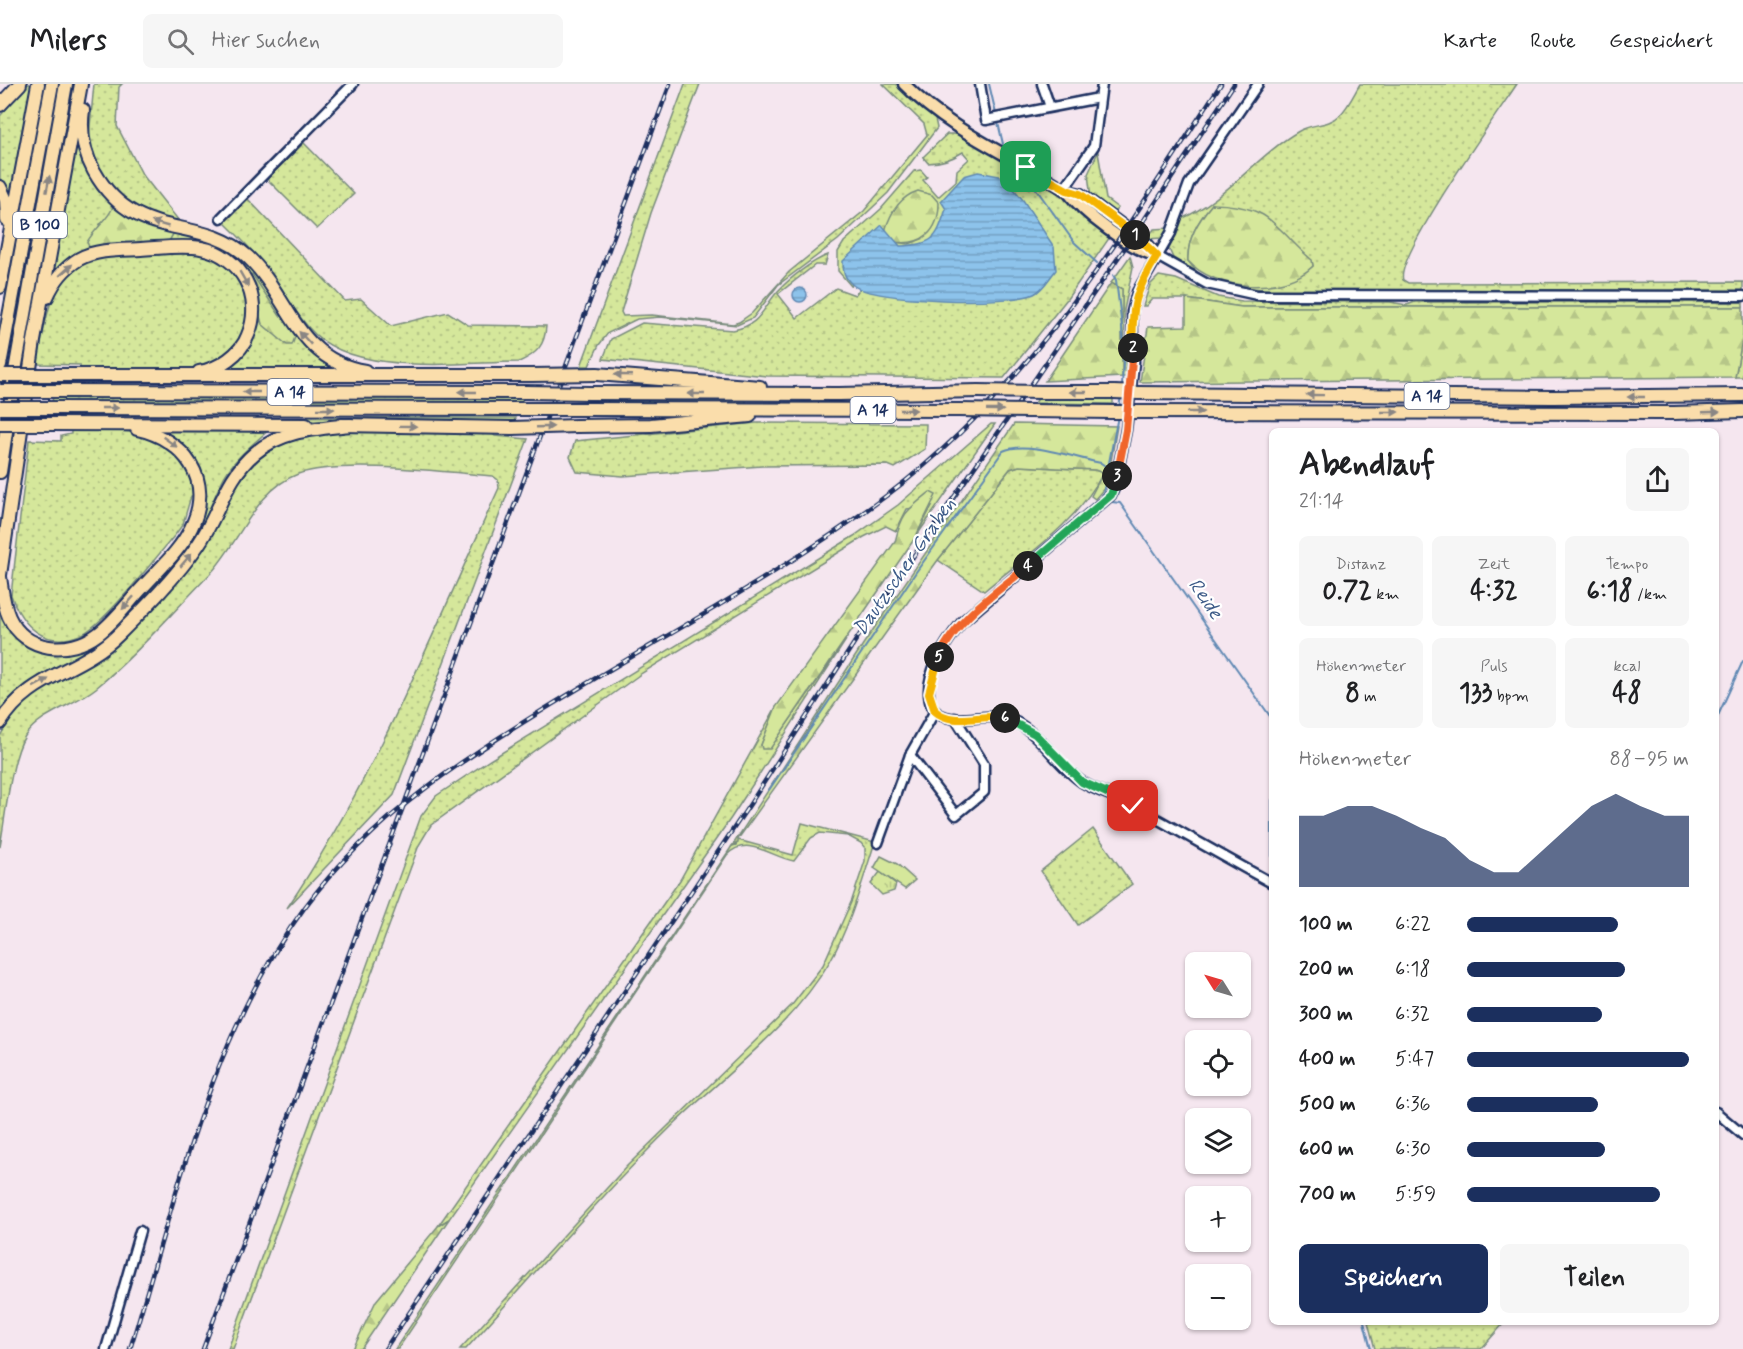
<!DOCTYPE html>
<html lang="de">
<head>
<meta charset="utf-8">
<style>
  :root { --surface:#fff; --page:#f6f6f6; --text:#202124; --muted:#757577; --line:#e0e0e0; --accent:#1b2f5e }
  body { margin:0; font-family:Mynerve,sans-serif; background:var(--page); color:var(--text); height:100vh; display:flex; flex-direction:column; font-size:22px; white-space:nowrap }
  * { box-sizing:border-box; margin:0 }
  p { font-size:20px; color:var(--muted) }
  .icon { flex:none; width:33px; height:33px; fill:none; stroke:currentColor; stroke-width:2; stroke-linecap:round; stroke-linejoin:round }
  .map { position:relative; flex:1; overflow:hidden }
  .panel { position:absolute; left:1269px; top:344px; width:450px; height:897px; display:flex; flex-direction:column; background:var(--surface); border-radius:9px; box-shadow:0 2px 4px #0004 }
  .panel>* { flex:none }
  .needle { width:39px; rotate:307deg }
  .buttons { position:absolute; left:1185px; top:868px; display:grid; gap:12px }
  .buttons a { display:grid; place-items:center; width:66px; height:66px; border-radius:9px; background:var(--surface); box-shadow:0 2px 4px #0004; font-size:30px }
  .pin { position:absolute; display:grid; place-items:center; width:51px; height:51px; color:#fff; margin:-26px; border-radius:12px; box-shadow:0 3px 9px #0006 }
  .km { position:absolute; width:30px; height:30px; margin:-15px; border-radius:50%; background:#222; color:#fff; font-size:16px; line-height:30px; text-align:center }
  .round { display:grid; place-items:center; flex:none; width:63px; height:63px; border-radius:9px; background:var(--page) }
  .headline { display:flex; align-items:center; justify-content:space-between; height:102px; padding:0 30px }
  h1 { font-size:33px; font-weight:700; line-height:45px }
  .stats { display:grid; grid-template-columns:repeat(3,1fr); gap:9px; height:102px; padding:6px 30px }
  .stats div { display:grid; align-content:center; border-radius:9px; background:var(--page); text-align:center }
  .stats b { font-size:26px; font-weight:700 }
  .stats small { font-size:16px; font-weight:400 }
  .stats p { font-size:16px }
  .chart { height:168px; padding:12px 30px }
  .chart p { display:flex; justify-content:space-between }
  .chart svg { width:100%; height:108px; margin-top:6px; fill:var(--accent); opacity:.7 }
  .cta { display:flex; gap:12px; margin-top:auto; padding:12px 30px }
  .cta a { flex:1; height:69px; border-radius:9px; background:var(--accent); color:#fff; font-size:24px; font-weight:700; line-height:69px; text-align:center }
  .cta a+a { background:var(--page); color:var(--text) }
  ul { padding:0 30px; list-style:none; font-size:20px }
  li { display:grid; grid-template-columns:96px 72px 1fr; align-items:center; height:45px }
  li i { height:15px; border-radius:8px; background:var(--accent) }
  header { display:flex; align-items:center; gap:36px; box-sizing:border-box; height:84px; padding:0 30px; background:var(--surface); border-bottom:2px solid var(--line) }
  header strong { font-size:28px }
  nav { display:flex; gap:33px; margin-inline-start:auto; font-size:21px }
  .search { width:420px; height:54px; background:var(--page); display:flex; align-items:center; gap:15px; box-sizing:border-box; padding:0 21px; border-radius:9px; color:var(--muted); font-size:22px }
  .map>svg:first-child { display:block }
</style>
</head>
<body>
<header>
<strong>Milers</strong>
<div class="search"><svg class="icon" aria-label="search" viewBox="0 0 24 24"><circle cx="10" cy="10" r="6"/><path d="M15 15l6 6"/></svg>Hier suchen</div>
<nav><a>Karte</a><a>Route</a><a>Gespeichert</a></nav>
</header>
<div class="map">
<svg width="1743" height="1265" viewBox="0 0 1743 1265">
  <defs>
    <pattern id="grass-dots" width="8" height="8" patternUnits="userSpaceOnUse" patternTransform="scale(1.5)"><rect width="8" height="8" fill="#d5e79b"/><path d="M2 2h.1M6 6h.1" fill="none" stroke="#b6c688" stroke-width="1.8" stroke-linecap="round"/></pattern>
    <pattern id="forest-firs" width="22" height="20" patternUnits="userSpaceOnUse" patternTransform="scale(1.5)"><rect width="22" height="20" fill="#d5e79b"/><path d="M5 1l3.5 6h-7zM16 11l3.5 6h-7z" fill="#b6c688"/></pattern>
    <pattern id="park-tufts" width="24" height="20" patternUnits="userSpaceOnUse" patternTransform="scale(1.5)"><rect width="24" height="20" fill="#d5e79b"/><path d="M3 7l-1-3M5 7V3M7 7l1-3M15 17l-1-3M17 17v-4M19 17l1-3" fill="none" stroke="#b6c688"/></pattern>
    <pattern id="water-rules" width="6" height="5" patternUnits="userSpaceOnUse" patternTransform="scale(1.5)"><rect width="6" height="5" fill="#8dc3eb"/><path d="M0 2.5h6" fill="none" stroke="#729fc2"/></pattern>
  </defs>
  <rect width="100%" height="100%" fill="#f5e6ef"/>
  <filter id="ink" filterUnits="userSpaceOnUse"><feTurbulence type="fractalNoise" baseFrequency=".0167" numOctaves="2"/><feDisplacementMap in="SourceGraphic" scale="12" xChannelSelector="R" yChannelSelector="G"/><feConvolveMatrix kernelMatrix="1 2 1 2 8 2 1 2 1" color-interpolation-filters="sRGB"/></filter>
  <g filter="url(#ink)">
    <g fill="url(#grass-dots)" stroke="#788b7c" stroke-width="1.5">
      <path d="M28 0H32L10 115 0 94V32Z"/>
      <path d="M94 0H122L119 3 117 42 142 90 183 142 130 122 116 109 97 82 89 53Z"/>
      <path d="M685 0H700L651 129 621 228 623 232 652 231 733 240 739 238 752 229 789 188 864 127 927 51 924 40 883 0H897L935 35 937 44 888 109 838 156 778 201 753 234 737 241 660 233 637 235 608 249 599 261 589 282H581Z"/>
      <path d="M1360 0H1517C1499 27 1394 174 1403 196L1408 199 1743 198V207L1270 206 1234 202C1259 201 1294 201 1313 182L1312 177 1295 163 1212 120C1198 137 1187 155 1188 177L1198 189 1173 174 1169 165 1181 135C1226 116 1257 71 1299 47 1312 39 1328 43 1340 31 1349 22 1354 10 1360 0Z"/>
      <path d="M77 44 118 122 113 123 108 136 100 140 90 165 52 195 72 77H74Z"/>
      <path d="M947 50H957L1053 106 1112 150 1067 215 1004 294 767 292 603 275 611 255 642 239 733 246C761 241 762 225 778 207 790 194 812 177 828 171L825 181H815L778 210 797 234 836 204 855 211 861 203 1018 212 945 134C938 156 916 177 894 158L909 160 922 155 885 147 851 202 838 187V168L844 158 881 125 914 87 921 86 927 93 923 96 938 113 956 97 957 86 969 75 963 68C952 75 942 79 928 79L923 73Z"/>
      <path d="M304 59 354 110 317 145 267 95Z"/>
      <path d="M1098 68 1106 115 1118 124 1112 130 1091 114 1088 90Z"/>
      <path d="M247 114 345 217 361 215 391 242 448 228 468 241 546 242C545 261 537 270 519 278 460 278 351 294 309 244 290 222 276 196 258 174 248 161 235 149 223 137Z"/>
      <path d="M1170 144 1162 154 1147 155 1154 145Z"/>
      <path d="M174 148 219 160 249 179 285 232H280L241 183 168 159Z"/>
      <path d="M176 168C187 168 202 167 212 171 257 192 262 253 218 277 192 292 112 285 80 284V281L37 280C42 257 45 233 53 212 71 163 134 171 176 168Z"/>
      <path d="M1130 172 1133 183 1124 226 1126 293H1122V205L1111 199Z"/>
      <path d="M1159 192 1176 195 1218 213 1242 217 1390 218 1407 221 1415 218H1743V223H1242L1186 215H1152L1146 222H1143L1150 201Z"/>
      <path d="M257 229 262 240 297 248 347 287H224Z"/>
      <path d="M1743 251V293H1735Z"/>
      <path d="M56 294H531L530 298 55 297Z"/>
      <path d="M53 312 524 313 521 319H52Z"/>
      <path d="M1039 313 1113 314V320L1035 319Z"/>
      <path d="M609 314H746V320H607Z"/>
      <path d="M50 333 516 334 514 337H50Z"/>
      <path d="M756 339 926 340 925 365 895 384 888 381 762 382 623 392 577 388 570 373 575 357Z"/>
      <path d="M991 340H995L915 454 932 422 907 425 896 447 886 442 864 453 642 589 431 741 419 761 233 1265H228L421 732 436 712 490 676 854 452 898 421Z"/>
      <path d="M270 345C252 361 231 377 221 399 212 417 206 436 196 453 178 484 131 532 104 556 72 586 26 591 0 629V524L25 558 85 562 174 472 203 405 162 346Z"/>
      <path d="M71 347C114 347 163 340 188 384 193 391 193 403 195 411L191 412 183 440 175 451C157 472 102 543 80 551 45 565 22 542 11 511L29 356 61 357V352L71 350Z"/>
      <path d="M319 347H489L495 352 528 355 394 711 287 824C375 694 434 546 499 404L498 396 493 392C446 388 340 375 298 390 255 406 239 460 209 491 172 529 137 570 96 604 75 621 40 629 25 652 11 673 5 735 0 763V652L12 632 28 614 51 599 99 573 162 509 234 399 267 363Z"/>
      <path d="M1019 382 1095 386 1103 389C1077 439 1027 471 984 507L938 476 1010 385Z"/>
      <path d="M846 556 731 734 449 1135 438 1142 680 796 776 623 761 661 770 664Z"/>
      <path d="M802 739 875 758C862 798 851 840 830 877 793 941 728 988 676 1038 602 1110 535 1189 466 1265H460L627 1082 792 921 823 881 852 816 865 777V764L861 759 848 752 820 749 811 754 794 777C771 773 747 750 727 771L398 1265H395L732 762 736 761 738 756 793 771Z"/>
      <path d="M1093 745 1132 800 1078 841 1041 787Z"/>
      <path d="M1368 1238H1505L1481 1265H1375Z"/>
    </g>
    <g fill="url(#forest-firs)" stroke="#788b7c" stroke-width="1.5">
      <path d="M918 107 932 111 939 119C939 148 922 162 894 158L885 147C890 130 899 113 918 107Z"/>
      <path d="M1212 120C1228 120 1249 123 1263 131 1277 139 1297 164 1312 176L1313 182C1284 211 1215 207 1188 177 1187 155 1198 137 1212 120Z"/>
      <path d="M118 122 174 148 168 159 90 165 87 158C95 144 107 137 113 123Z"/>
      <path d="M252 190 280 232H285L297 248 292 261H287L262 240 249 192Z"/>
      <path d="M1111 199 1122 205V293L1045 297Z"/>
      <path d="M1186 215 1242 223H1743V251L1735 293 1140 298 1148 243 1186 242Z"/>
      <path d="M1014 340 1117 342 1107 401 1095 415 1091 412 1103 389 1095 386 1019 382 1010 385 938 476 738 755V759L732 762 864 559Z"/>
      <path d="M930 408 936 411 915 454 770 665H762L761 661 776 623 895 458C902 429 906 427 930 408Z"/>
      <path d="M449 1135 361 1265H353L376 1217 438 1142Z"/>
    </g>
    <path fill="url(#park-tufts)" stroke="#788b7c" stroke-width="1.5" d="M880 788 896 800 894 807 882 811 871 800Z"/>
    <path fill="#d5e79b" stroke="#788b7c" stroke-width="1.5" d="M881 772 897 780 915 796 905 805 874 784Z"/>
    <g fill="url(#water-rules)" stroke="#5f88b3" stroke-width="1.5">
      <path d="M978 88 1004 93 1023 116 1054 163 1056 186C1050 193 1043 206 1034 210 1011 221 872 218 853 201 844 194 843 187 843 177L882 141 900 162C935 160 936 155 946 125L941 117 964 92Z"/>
      <circle cx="800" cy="211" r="7"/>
    </g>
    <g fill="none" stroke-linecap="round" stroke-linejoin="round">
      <g stroke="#5f88b3" stroke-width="2">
        <path d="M989 0 1003 60"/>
        <path d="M1034 102 1074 158 1097 179"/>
        <path d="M1113 191 1116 196 1124 259 1122 303"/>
        <path d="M1119 324 1121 312"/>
        <path d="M1103 410 1118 332"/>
        <path d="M1112 418 1120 419 1272 635"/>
        <path d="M1716 636 1743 577"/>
        <path d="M769 706 916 488 1003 367C1027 356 1075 374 1101 379L1108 384"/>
        <path d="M1272 716V772"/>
        <path d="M1364 1238 1371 1265"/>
      </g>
      <defs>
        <g id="minor">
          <path d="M980 0 986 36 1099 14"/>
          <path d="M1042 0 1050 23"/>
          <path d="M1258 0 1189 100 1171 149 1137 208 1132 228 1134 278 1126 346 1115 402 1111 411 962 538C945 559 920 595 932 624 950 647 990 624 1014 637 1042 651 1057 681 1082 698 1096 707 1113 711 1128 719 1176 745 1224 773 1272 799"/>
          <path d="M1064 105 1094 62 1102 0"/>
          <path d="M221 134 353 0"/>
          <path d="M1157 172 1207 200 1257 211 1743 212"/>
          <path d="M910 671 956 731 984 708V680L955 634"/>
          <path d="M878 759 910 671 935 627"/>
          <path d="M1716 1028 1743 1051"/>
          <path d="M106 1265 140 1147"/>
        </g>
        <g id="major">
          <path d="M904 0C951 48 1011 71 1067 107L1080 110 1147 160 1157 172"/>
          <path d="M1067 107C1085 131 1129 164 1157 172"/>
        </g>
        <g id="highway">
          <path d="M0 21 20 0"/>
          <path d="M83 26C80 47 84 69 94 87 136 162 201 129 248 173 290 213 296 276 365 287"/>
          <path d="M0 103 6 116 7 136"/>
          <path d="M0 203 38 0"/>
          <path d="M47 213C54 197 64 184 79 175 97 165 121 166 141 165 160 164 182 161 201 164 241 171 264 214 248 251 241 270 219 285 199 288"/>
          <path d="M0 281 52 0"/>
          <path d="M597 290 760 303"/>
          <path d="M0 291H9"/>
          <path d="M56 291H532"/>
          <path d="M54 307 526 308"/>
          <path d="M1042 308H1114"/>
          <path d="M590 309 839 310 978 307"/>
          <path d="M1138 309 1553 313 1743 311"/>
          <path d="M52 324 519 325"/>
          <path d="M584 325 959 326"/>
          <path d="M1030 327 1112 328"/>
          <path d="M1136 328 1674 329 1743 327"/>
          <path d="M49 340 306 341"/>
          <path d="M341 341 512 344"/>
          <path d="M577 342 651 341 750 332"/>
          <path d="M0 388 16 281 66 0"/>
          <path d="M0 491 34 257 81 0"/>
          <path d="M0 493C2 506 3 520 9 533 25 568 69 572 98 550 114 538 128 519 142 504 159 485 180 467 191 444 215 396 184 355 137 345"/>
          <path d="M0 639C31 589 79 590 119 550 146 523 176 493 198 461 219 431 225 394 255 369 282 346 316 345 350 341"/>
        </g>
      </defs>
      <use href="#minor" stroke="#1b2f5e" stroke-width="13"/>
      <use href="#major" stroke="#1b2f5e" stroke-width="15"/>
      <use href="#highway" stroke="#1b2f5e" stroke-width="16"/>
      <use href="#minor" stroke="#fff" stroke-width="8"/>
      <use href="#major" stroke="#faddab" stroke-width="10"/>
      <use href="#highway" stroke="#faddab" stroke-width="12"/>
      <defs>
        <g id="rail">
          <path d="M130 1265C176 1115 210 952 305 823 373 731 470 670 566 612 674 546 789 485 890 409 1033 301 1124 147 1221 0"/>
          <path d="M203 1265 670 0"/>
          <path d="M385 1265 750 720 858 553 1142 139 1234 0"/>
        </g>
      </defs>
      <use href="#rail" stroke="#1b2f5e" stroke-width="4.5"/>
      <use href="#rail" stroke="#fff" stroke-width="2" stroke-dasharray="7" stroke-linecap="butt"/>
      <defs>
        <g id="highway-bridge">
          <path d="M9 291H56"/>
          <path d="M532 291 597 290"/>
          <path d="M0 307H54"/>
          <path d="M978 307 1042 308"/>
          <path d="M526 308 590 309"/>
          <path d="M1114 308 1138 309"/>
          <path d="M0 324H52"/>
          <path d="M519 325H584"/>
          <path d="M959 326 1030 327"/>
          <path d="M1112 328H1136"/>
          <path d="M0 340H49"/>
          <path d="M512 344 577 342"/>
        </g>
      </defs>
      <use href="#highway-bridge" stroke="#1b2f5e" stroke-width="16" stroke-linecap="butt"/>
      <use href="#highway-bridge" stroke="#faddab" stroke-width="12"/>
    </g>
    <defs><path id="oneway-solid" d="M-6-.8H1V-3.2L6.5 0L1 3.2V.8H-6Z" transform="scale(1.5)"/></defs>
    <g fill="#8a8684">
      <use href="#oneway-solid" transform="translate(48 100) rotate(-79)"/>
      <use href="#oneway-solid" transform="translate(160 140) rotate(-164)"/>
      <use href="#oneway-solid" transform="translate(66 186) rotate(-42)"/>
      <use href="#oneway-solid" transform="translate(244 195) rotate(60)"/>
      <use href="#oneway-solid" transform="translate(305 254) rotate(-133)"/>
      <use href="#oneway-solid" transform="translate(623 291) rotate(-178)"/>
      <use href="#oneway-solid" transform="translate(251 308) rotate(-180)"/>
      <use href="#oneway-solid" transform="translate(467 308) rotate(-180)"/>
      <use href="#oneway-solid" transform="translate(1078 308) rotate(180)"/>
      <use href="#oneway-solid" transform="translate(696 310) rotate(-180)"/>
      <use href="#oneway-solid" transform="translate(1315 311) rotate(-179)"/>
      <use href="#oneway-solid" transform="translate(1636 313) rotate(180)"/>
      <use href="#oneway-solid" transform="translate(110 324)"/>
      <use href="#oneway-solid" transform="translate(326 325)"/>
      <use href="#oneway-solid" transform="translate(908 326)"/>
      <use href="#oneway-solid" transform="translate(995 326) rotate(1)"/>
      <use href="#oneway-solid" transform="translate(1195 328)"/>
      <use href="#oneway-solid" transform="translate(1390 328)"/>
      <use href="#oneway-solid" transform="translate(1711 328) rotate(-2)"/>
      <use href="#oneway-solid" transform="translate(408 342) rotate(1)"/>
      <use href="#oneway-solid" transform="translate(545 343) rotate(-2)"/>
      <use href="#oneway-solid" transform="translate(170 358) rotate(36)"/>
      <use href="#oneway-solid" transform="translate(186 476) rotate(-50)"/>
      <use href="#oneway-solid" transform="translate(128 519) rotate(132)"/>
      <use href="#oneway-solid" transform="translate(41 599) rotate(-28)"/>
    </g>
  </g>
  <g fill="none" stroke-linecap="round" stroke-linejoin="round" filter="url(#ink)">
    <defs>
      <path id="split-1" d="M1026 83 1067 106 1080 110 1135 151"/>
      <path id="split-2" d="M1133 264C1131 224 1135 207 1157 172L1135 151"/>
      <path id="split-3" d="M1117 392 1126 346 1133 264"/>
      <path id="split-4" d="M1028 482 1111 411 1117 392"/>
      <path id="split-5" d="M939 573C957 534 996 509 1028 482"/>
      <path id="split-6" d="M939 573 929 609 935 627C953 643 983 629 1005 634"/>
      <path id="split-7" d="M1005 634 1035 650 1082 698 1107 709"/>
      <path id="split-8" d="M1107 709 1133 722"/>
    </defs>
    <use href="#split-1" stroke="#fff" stroke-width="12"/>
    <use href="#split-2" stroke="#fff" stroke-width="12"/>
    <use href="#split-3" stroke="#fff" stroke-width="12"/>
    <use href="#split-4" stroke="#fff" stroke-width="12"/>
    <use href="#split-5" stroke="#fff" stroke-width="12"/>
    <use href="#split-6" stroke="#fff" stroke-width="12"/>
    <use href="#split-7" stroke="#fff" stroke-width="12"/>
    <use href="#split-8" stroke="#fff" stroke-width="12"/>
    <use href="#split-1" stroke="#f5b400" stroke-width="8"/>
    <use href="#split-2" stroke="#f5b400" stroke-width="8"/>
    <use href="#split-3" stroke="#f0652b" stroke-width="8"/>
    <use href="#split-4" stroke="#22a559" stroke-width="8"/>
    <use href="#split-5" stroke="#f0652b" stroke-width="8"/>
    <use href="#split-6" stroke="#f5b400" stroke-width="8"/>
    <use href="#split-7" stroke="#22a559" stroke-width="8"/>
    <use href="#split-8" stroke="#22a559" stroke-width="8"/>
  </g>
  <g text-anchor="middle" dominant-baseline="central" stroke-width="4.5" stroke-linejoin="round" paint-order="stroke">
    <g fill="#fff" stroke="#5f6d8e" stroke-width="1.5">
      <rect x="13" y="128" width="54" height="26" rx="4.5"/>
      <rect x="267.5" y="295" width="45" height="26" rx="4.5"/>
      <rect x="1404.5" y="299" width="45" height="26" rx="4.5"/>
      <rect x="850.5" y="313" width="45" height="26" rx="4.5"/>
    </g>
    <g font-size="16" font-weight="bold" fill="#1b2f5e">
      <text x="40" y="141">B 100</text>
      <text x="290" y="308">A 14</text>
      <text x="1427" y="312">A 14</text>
      <text x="873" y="326">A 14</text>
    </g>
    <g font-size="20" font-style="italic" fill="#3d5b88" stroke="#fff">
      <text transform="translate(905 483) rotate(-55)">Dautzscher Graben</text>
      <text transform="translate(1205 515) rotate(55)">Reide</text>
    </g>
  </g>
</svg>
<div class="buttons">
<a><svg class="needle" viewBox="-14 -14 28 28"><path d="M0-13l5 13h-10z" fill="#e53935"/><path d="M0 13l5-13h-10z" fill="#757577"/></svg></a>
<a><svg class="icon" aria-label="locate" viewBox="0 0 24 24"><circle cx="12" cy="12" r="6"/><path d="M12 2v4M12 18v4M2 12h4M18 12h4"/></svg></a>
<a><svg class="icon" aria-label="layers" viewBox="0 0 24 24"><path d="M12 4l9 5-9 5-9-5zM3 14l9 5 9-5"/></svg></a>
<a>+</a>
<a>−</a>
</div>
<div class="pin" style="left:1026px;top:83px;background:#1e9e55"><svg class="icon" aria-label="arrive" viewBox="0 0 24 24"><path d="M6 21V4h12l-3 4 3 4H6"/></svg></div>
<div class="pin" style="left:1133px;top:722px;background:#d93025"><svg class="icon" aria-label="check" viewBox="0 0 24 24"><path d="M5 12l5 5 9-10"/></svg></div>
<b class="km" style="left:1135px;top:151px">1</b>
<b class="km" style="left:1133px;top:264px">2</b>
<b class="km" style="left:1117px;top:392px">3</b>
<b class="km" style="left:1028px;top:482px">4</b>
<b class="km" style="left:939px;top:573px">5</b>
<b class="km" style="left:1005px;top:634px">6</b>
<section class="panel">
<div class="headline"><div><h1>Abendlauf</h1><p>21:14</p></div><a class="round"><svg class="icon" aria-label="share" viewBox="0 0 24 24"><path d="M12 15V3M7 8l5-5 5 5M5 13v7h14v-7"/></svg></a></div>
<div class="stats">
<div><p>Distanz</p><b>0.72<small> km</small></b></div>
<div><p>Zeit</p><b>4:32</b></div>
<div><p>Tempo</p><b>6:18<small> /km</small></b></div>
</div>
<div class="stats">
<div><p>Höhenmeter</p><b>8<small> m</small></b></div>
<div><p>Puls</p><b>133<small> bpm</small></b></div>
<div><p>kcal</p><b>48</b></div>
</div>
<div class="chart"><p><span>Höhenmeter</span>88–95 m</p>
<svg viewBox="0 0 160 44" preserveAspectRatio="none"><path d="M0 44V15L10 15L20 11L30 11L40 15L50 20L60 24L70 33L80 38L90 38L100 29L110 20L120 11L130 6L140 11L150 15L160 15V44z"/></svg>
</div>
<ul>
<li><b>100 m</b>6:22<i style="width:68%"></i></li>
<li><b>200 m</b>6:18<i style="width:71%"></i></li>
<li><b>300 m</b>6:32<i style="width:61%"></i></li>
<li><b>400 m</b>5:47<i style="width:100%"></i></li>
<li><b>500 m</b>6:36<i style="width:59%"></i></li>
<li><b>600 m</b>6:30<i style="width:62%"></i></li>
<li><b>700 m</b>5:59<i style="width:87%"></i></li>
</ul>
<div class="cta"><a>Speichern</a><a>Teilen</a></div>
</section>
</div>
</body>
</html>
